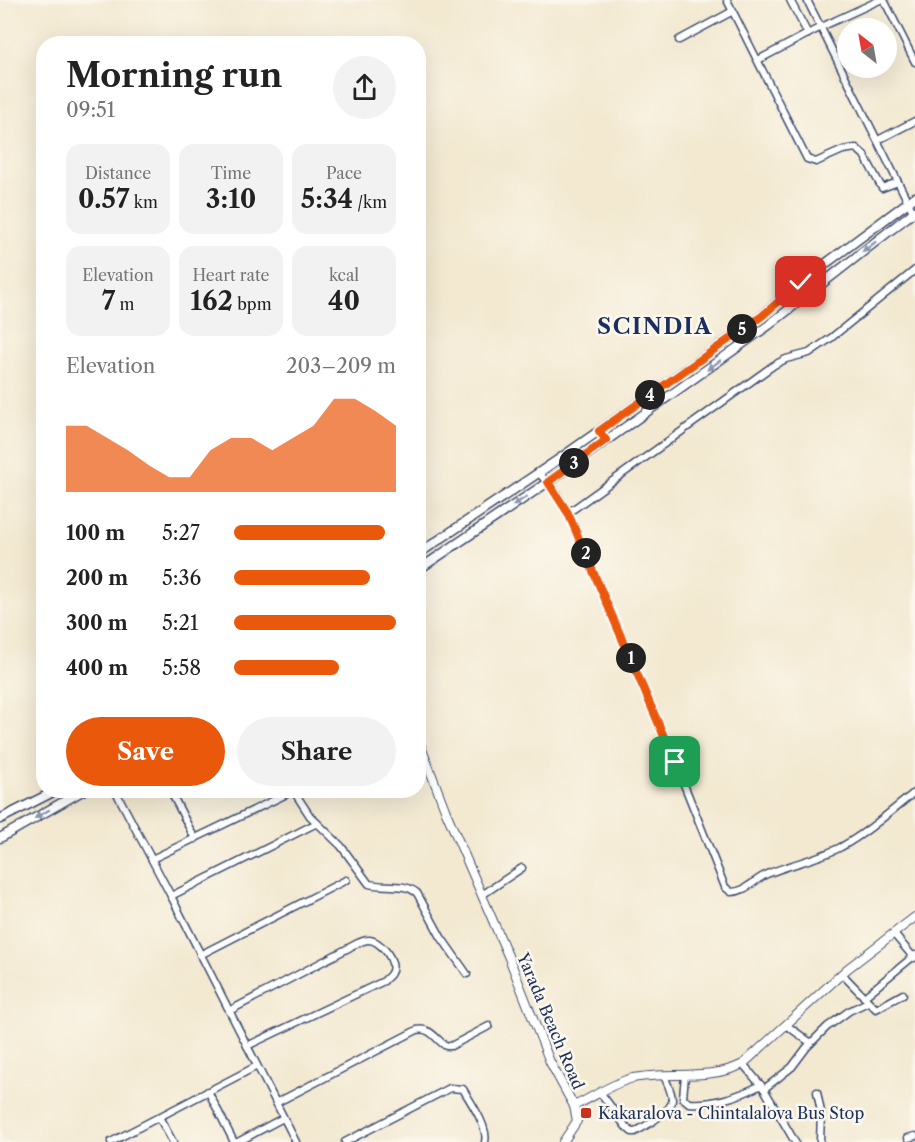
<!DOCTYPE html>
<html lang="en">
<head>
<meta charset="utf-8">
<style>
  :root { --surface:#fff; --page:#f2f2f2; --text:#222; --muted:#767676; --accent:#ea580c }
  body { margin:0; font-family:"Libre Caslon Text",serif; background:var(--page); color:var(--text); height:100vh; display:flex; flex-direction:column; font-size:22px; white-space:nowrap }
  * { box-sizing:border-box; margin:0 }
  p { font-size:20px; color:var(--muted) }
  .icon { flex:none; width:33px; height:33px; fill:none; stroke:currentColor; stroke-width:2; stroke-linecap:round; stroke-linejoin:round }
  .map { position:relative; flex:1; overflow:hidden }
  .side { position:absolute; left:36px; top:36px; width:390px; height:762px; display:flex; flex-direction:column; background:var(--surface); border-radius:24px; box-shadow:0 6px 24px #0002 }
  .side>* { flex:none }
  .needle { width:39px; rotate:329deg }
  .buttons { position:absolute; left:837px; top:18px; display:grid; gap:12px }
  .buttons a { display:grid; place-items:center; width:60px; height:60px; border-radius:50%; background:var(--surface); box-shadow:0 6px 24px #0002; font-size:30px }
  .pin { position:absolute; display:grid; place-items:center; width:51px; height:51px; color:#fff; margin:-26px; border-radius:12px; box-shadow:0 3px 9px #0006 }
  .km { position:absolute; width:30px; height:30px; margin:-15px; border-radius:50%; background:#222; color:#fff; font-size:16px; line-height:30px; text-align:center }
  .round { display:grid; place-items:center; flex:none; width:63px; height:63px; border-radius:32px; background:var(--page) }
  .summary { display:flex; align-items:center; justify-content:space-between; height:102px; padding:0 30px }
  h1 { font-size:33px; font-weight:700; line-height:45px }
  .metrics { display:grid; grid-template-columns:repeat(3,1fr); gap:9px; height:102px; padding:6px 30px }
  .metrics div { display:grid; align-content:center; border-radius:15px; background:var(--page); text-align:center }
  .metrics b { font-size:26px; font-weight:700 }
  .metrics small { font-size:16px; font-weight:400 }
  .metrics p { font-size:16px }
  .chart { height:168px; padding:12px 30px }
  .chart p { display:flex; justify-content:space-between }
  .chart svg { width:100%; height:108px; margin-top:6px; fill:var(--accent); opacity:.7 }
  .button { display:flex; gap:12px; margin-top:auto; padding:12px 30px }
  .button a { flex:1; height:69px; border-radius:36px; background:var(--accent); color:#fff; font-size:24px; font-weight:700; line-height:69px; text-align:center }
  .button a+a { background:var(--page); color:var(--text) }
  ul { padding:0 30px; list-style:none; font-size:20px }
  li { display:grid; grid-template-columns:96px 72px 1fr; align-items:center; height:45px }
  li i { height:15px; border-radius:8px; background:var(--accent) }
  .map>svg:first-child { display:block }
</style>
</head>
<body>
<div class="map">
<svg width="915" height="1142" viewBox="0 0 915 1142">
  <rect width="100%" height="100%" fill="#fbf7ec"/>
  <filter id="ink" filterUnits="userSpaceOnUse"><feTurbulence type="fractalNoise" baseFrequency=".0167" numOctaves="2"/><feDisplacementMap in="SourceGraphic" scale="12" xChannelSelector="R" yChannelSelector="G"/><feConvolveMatrix kernelMatrix="1 2 1 2 8 2 1 2 1" color-interpolation-filters="sRGB"/></filter>
  <filter id="wash" filterUnits="userSpaceOnUse"><feTurbulence type="fractalNoise" baseFrequency=".008" numOctaves="4" result="noise"/><feDisplacementMap in="SourceGraphic" scale="24" xChannelSelector="R" yChannelSelector="G"/><feGaussianBlur stdDeviation="1.35" result="paint"/><feColorMatrix in="noise" values="0 0 0 0 0 0 0 0 0 0 0 0 0 0 0 0 0 1.4 0 .05"/><feComposite in="paint" operator="in"/></filter>
  <g filter="url(#wash)">
    <rect width="100%" height="100%" fill="#f3e9d1"/>
  </g>
  <g filter="url(#ink)">
    <g fill="none" stroke-linecap="round" stroke-linejoin="round">
      <defs>
        <g id="minor">
          <path d="M727 0 807 159 816 162 843 150 856 148 864 155 882 188 898 182"/>
          <path d="M790 0 808 34"/>
          <path d="M807 0 913 212"/>
          <path d="M884 0 915 62"/>
          <path d="M679 40 733 11"/>
          <path d="M758 60 821 27 880 0"/>
          <path d="M878 140 915 121"/>
          <path d="M539 473 557 494 568 513 675 762 725 887 731 892C746 892 754 880 767 874 791 864 818 859 841 847 868 832 891 811 915 792"/>
          <path d="M568 513 774 365 786 359 809 353 831 338 915 270"/>
          <path d="M115 790 171 896"/>
          <path d="M170 790 195 839"/>
          <path d="M293 790 310 816 341 846 369 884C384 888 404 882 417 893L441 937 467 974"/>
          <path d="M152 859 293 791"/>
          <path d="M482 895 522 868"/>
          <path d="M893 933 914 958"/>
          <path d="M200 955 346 880"/>
          <path d="M842 974 876 1009 903 994"/>
          <path d="M864 997 915 955"/>
          <path d="M229 1011 358 943C361 942 364 940 368 940 380 939 398 962 391 973 390 976 386 978 384 981L247 1046"/>
          <path d="M786 1025 811 1043"/>
          <path d="M743 1064 764 1089 795 1142"/>
          <path d="M685 1075 683 1098 689 1103C712 1105 740 1096 761 1085"/>
          <path d="M764 1089 792 1067 807 1047 827 1027 849 1011 868 1002"/>
          <path d="M208 1091 234 1142"/>
          <path d="M600 1092 626 1127 632 1132H635C644 1127 673 1110 672 1100 672 1092 667 1083 664 1076"/>
          <path d="M817 1092 821 1112 820 1142"/>
          <path d="M276 1103 417 1030C431 1027 436 1040 446 1046H451L489 1026"/>
          <path d="M159 1117 173 1142"/>
          <path d="M908 1138 915 1136"/>
          <path d="M111 1142 257 1066"/>
          <path d="M238 1142 283 1118"/>
          <path d="M296 1142 171 896 317 823"/>
          <path d="M345 1142 450 1088 463 1089C470 1101 489 1128 485 1142"/>
        </g>
        <g id="tertiary">
          <path d="M418 739 446 812 509 958 550 1062 574 1106C594 1097 612 1083 633 1078 669 1071 710 1081 743 1064L847 969 915 917"/>
          <path d="M563 1142 577 1121 574 1106"/>
        </g>
        <g id="secondary">
          <path d="M418 554 559 459 762 316 801 282 915 197"/>
          <path d="M418 570 548 482 769 325 915 211"/>
          <path d="M0 819 57 790"/>
          <path d="M0 838 84 790"/>
        </g>
      </defs>
      <use href="#minor" stroke="#3b4b6f" stroke-width="9"/>
      <use href="#tertiary" stroke="#3b4b6f" stroke-width="10"/>
      <use href="#secondary" stroke="#3b4b6f" stroke-width="11"/>
      <use href="#minor" stroke="#fff" stroke-width="6"/>
      <use href="#tertiary" stroke="#fff" stroke-width="8"/>
      <use href="#secondary" stroke="#fff" stroke-width="8"/>
    </g>
    <defs><path id="oneway-solid" d="M-6-.8H1V-3.2L6.5 0L1 3.2V.8H-6Z" transform="scale(1.5)"/></defs>
    <g fill="#8d97ae">
      <use href="#oneway-solid" transform="translate(869 247) rotate(142)"/>
      <use href="#oneway-solid" transform="translate(714 365) rotate(144)"/>
      <use href="#oneway-solid" transform="translate(520 501) rotate(146)"/>
      <use href="#oneway-solid" transform="translate(42 814) rotate(150)"/>
    </g>
  </g>
  <g fill="none" stroke-linecap="round" stroke-linejoin="round" filter="url(#ink)">
    <defs>
      <path id="route" d="M675 762 568 513 548 482 606 440 599 431 762 316 801 282"/>
    </defs>
    <use href="#route" stroke="#fff" stroke-width="12"/>
    <use href="#route" stroke="#ea580c" stroke-width="8"/>
  </g>
  <rect fill="#c8321e" stroke="#fbf7ec" stroke-width="2" x="580" y="1107" width="12" height="12" rx="3"/>
  <g text-anchor="middle" dominant-baseline="central" stroke-width="5" stroke-linejoin="round" paint-order="stroke">
    <g font-size="16" fill="#1b2f5e" stroke="#fbf7ec">
      <text transform="translate(551 1021) rotate(67)">Yarada Beach Road</text>
    </g>
    <g font-size="16" fill="#1b2f5e" stroke="#fbf7ec" text-anchor="start">
      <text x="598" y="1113">Kakaralova - Chintalalova Bus Stop</text>
    </g>
    <g font-size="22" font-weight="bold" letter-spacing="1.5" fill="#1b2f5e" stroke="#fbf7ec">
      <text x="655" y="326">SCINDIA</text>
    </g>
  </g>
</svg>
<div class="buttons">
<a><svg class="needle" viewBox="-14 -14 28 28"><path d="M0-13l5 13h-10z" fill="#e53935"/><path d="M0 13l5-13h-10z" fill="#767676"/></svg></a>
</div>
<div class="pin" style="left:675px;top:762px;background:#1e9e55"><svg class="icon" aria-label="arrive" viewBox="0 0 24 24"><path d="M6 21V4h12l-3 4 3 4H6"/></svg></div>
<div class="pin" style="left:801px;top:282px;background:#d93025"><svg class="icon" aria-label="check" viewBox="0 0 24 24"><path d="M5 12l5 5 9-10"/></svg></div>
<b class="km" style="left:631px;top:658px">1</b>
<b class="km" style="left:586px;top:553px">2</b>
<b class="km" style="left:574px;top:463px">3</b>
<b class="km" style="left:650px;top:395px">4</b>
<b class="km" style="left:742px;top:329px">5</b>
<section class="side">
<div class="summary"><div><h1>Morning run</h1><p>09:51</p></div><a class="round"><svg class="icon" aria-label="share" viewBox="0 0 24 24"><path d="M12 15V3M7 8l5-5 5 5M5 13v7h14v-7"/></svg></a></div>
<div class="metrics">
<div><p>Distance</p><b>0.57<small> km</small></b></div>
<div><p>Time</p><b>3:10</b></div>
<div><p>Pace</p><b>5:34<small> /km</small></b></div>
</div>
<div class="metrics">
<div><p>Elevation</p><b>7<small> m</small></b></div>
<div><p>Heart rate</p><b>162<small> bpm</small></b></div>
<div><p>kcal</p><b>40</b></div>
</div>
<div class="chart"><p><span>Elevation</span>203–209 m</p>
<svg viewBox="0 0 160 44" preserveAspectRatio="none"><path d="M0 44V17L10 17L20 22L30 27L40 33L50 38L60 38L70 27L80 22L90 22L100 27L110 22L120 17L130 6L140 6L150 11L160 17V44z"/></svg>
</div>
<ul>
<li><b>100 m</b>5:27<i style="width:93%"></i></li>
<li><b>200 m</b>5:36<i style="width:84%"></i></li>
<li><b>300 m</b>5:21<i style="width:100%"></i></li>
<li><b>400 m</b>5:58<i style="width:65%"></i></li>
</ul>
<div class="button"><a>Save</a><a>Share</a></div>
</section>
</div>
</body>
</html>
